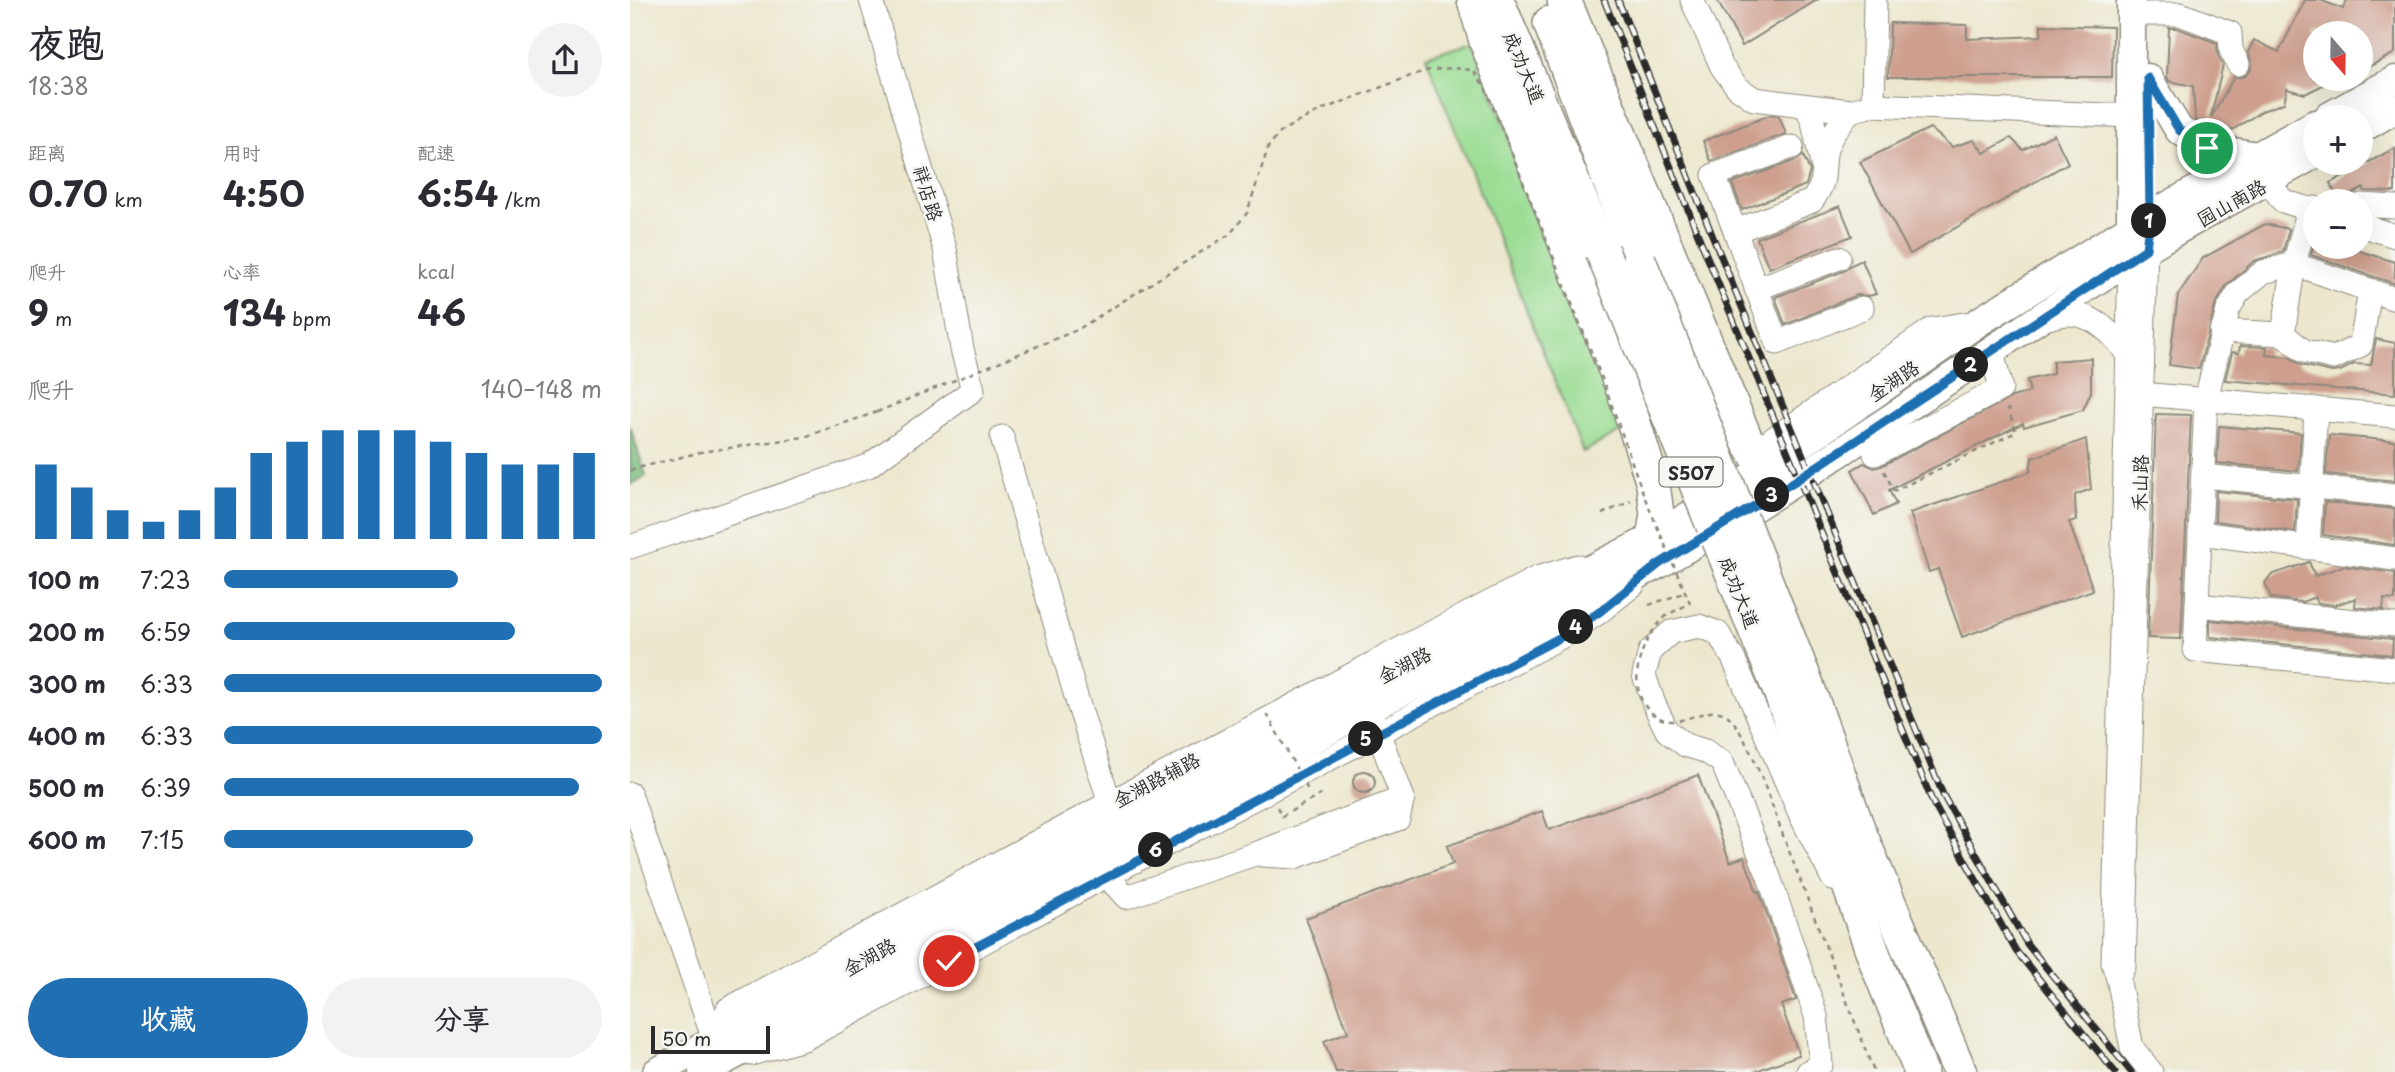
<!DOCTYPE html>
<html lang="zh">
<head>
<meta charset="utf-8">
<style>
  :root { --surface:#fff; --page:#f2f2f3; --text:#2b2b33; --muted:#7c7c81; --accent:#1f6fb2 }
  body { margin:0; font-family:"Playpen Sans","LXGW WenKai TC",sans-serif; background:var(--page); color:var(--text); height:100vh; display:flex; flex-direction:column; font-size:26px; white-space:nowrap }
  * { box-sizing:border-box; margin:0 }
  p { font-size:23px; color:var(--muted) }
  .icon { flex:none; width:38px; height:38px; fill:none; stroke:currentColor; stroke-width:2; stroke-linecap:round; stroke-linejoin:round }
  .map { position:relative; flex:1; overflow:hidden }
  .details { display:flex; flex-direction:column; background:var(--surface); width:630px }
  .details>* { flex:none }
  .needle { width:46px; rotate:160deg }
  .controls { position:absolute; left:1673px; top:21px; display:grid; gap:14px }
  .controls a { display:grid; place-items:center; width:70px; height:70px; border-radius:50%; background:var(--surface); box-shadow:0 7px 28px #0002; font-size:35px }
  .scale { position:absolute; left:21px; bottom:18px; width:119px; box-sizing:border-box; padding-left:7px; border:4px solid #2b2b2b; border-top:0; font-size:19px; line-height:24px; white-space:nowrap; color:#2b2b2b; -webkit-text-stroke:5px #f6f6f2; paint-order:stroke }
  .pin { position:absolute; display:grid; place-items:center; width:60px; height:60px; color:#fff; margin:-30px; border:4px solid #fff; border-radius:50%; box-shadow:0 2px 7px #0007 }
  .km { position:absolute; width:35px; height:35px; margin:-18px; border-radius:50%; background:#222; color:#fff; font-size:19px; line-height:35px; text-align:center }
  .round { display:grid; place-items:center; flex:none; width:74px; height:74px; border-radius:37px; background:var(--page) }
  .head { display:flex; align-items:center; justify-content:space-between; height:119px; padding:0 28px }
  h1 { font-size:38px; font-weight:700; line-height:52px }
  .figures { display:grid; grid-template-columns:repeat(3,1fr); gap:10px; height:119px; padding:7px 28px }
  .figures div { display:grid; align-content:center }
  .figures b { font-size:35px; font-weight:700 }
  .figures small { font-size:19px; font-weight:400 }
  .figures p { font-size:19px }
  .chart { height:196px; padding:14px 28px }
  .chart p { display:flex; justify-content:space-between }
  .chart svg { width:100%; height:126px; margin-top:7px; stroke:var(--accent); stroke-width:6 }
  .cta { display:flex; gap:14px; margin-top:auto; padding:14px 28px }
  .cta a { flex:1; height:80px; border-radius:42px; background:var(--accent); color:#fff; font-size:28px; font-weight:700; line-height:80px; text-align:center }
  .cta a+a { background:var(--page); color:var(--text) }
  ul { padding:0 28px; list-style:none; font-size:23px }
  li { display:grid; grid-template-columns:112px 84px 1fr; align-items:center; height:52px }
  li i { height:18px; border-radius:9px; background:var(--accent) }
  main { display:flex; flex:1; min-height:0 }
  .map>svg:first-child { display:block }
</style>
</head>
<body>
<main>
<section class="details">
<div class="head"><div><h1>夜跑</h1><p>18:38</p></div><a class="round"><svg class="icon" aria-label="share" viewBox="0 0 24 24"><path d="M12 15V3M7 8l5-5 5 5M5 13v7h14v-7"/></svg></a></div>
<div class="figures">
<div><p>距离</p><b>0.70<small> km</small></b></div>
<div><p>用时</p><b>4:50</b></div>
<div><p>配速</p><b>6:54<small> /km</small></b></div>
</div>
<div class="figures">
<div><p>爬升</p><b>9<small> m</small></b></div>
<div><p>心率</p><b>134<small> bpm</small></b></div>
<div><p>kcal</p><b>46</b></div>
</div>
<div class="chart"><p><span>爬升</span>140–148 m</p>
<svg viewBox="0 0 160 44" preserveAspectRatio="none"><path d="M5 44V18M15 44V26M25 44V34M35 44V38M45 44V34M55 44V26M65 44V14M75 44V10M85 44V6M95 44V6M105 44V6M115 44V10M125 44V14M135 44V18M145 44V18M155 44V14"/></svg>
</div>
<ul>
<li><b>100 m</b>7:23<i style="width:62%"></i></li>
<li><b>200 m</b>6:59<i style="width:77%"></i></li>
<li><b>300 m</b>6:33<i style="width:100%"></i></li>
<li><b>400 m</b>6:33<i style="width:100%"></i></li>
<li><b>500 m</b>6:39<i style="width:94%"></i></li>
<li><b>600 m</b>7:15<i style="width:66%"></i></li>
</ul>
<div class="cta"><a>收藏</a><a>分享</a></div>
</section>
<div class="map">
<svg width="1765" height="1072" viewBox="0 0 1765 1072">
  <rect width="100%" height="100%" fill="#f6f6f2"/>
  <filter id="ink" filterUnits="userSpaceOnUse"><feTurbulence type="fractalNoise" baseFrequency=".0143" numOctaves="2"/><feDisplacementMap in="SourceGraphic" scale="14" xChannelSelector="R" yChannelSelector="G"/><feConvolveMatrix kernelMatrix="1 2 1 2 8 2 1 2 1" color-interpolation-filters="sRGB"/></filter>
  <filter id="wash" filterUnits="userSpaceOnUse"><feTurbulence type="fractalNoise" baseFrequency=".00686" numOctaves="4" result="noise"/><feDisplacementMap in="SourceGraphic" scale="28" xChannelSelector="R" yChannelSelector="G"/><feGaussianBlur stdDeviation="1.57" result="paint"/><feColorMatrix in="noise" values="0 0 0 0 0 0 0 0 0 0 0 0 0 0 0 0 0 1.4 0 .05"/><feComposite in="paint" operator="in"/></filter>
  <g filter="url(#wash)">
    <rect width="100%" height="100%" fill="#ece7cd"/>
    <path fill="#9bdd94" stroke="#638460" stroke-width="2" d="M842 43 996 429 953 452 796 57Z"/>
    <path fill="#7cbc7e" stroke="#547454" stroke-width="2" d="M0 426 16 476 0 485Z"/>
    <g id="blocks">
      <g fill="#ce9f8e">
        <path d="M1087 0H1187L1112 46Z"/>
        <path d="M1675 0H1690L1713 9 1717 0H1765V53L1731 71V33H1685V79H1705L1675 94 1657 89 1654 103 1632 111 1604 129 1584 132 1565 120 1563 86 1539 81 1537 77 1539 28H1547L1587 43 1588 56 1593 65 1581 116H1582L1604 77H1614L1620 71 1622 64 1618 52 1624 40 1649 52Z"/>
        <path d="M1260 23 1337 25V39L1411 36V25L1483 27 1482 77H1258Z"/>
        <path d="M1140 115 1149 116 1156 134 1081 161 1073 141Z"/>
        <path d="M1300 128 1322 147 1344 140 1354 153 1381 138 1393 150 1424 134 1438 163 1280 254 1230 162Z"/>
        <path d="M1765 148V192L1735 191 1733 188 1709 201 1700 183Z"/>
        <path d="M1173 155 1180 171 1176 185 1112 210 1102 183 1167 160Z"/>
        <path d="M1210 206 1222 236 1139 268 1127 238Z"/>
        <path d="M1635 224 1659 229 1653 252 1624 261 1596 286 1585 306 1569 369 1539 365 1548 295 1573 258Z"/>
        <path d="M1685 239V247H1717L1765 262V284L1681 255Z"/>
        <path d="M1232 260 1246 294 1239 296 1227 295 1155 325 1145 297 1214 271 1221 265Z"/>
        <path d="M1746 339 1765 343V394L1595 380 1602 352 1609 353 1610 346 1637 347 1636 355 1659 357 1671 365 1702 372 1710 371 1724 364 1741 365Z"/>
        <path d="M1461 358V392L1453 410 1394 427 1393 423 1259 490 1266 504 1244 515 1222 470 1234 463 1244 468 1251 466 1382 397 1400 392 1397 380 1423 374V361Z"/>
        <path d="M1526 414 1561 415 1551 639 1518 638Z"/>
        <path d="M1589 426 1671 433 1668 471 1587 463Z"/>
        <path d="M1699 435 1765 441V481L1696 474Z"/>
        <path d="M1456 439 1461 489 1445 495 1446 520 1439 522 1463 590 1332 637 1308 569 1299 572 1280 513 1400 472 1402 458Z"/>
        <path d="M1586 491 1667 499 1665 532 1585 521Z"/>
        <path d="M1695 502 1765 509V545L1693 535Z"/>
        <path d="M1679 562 1685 576 1713 566 1765 573V600L1754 599 1753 610 1725 607 1726 598 1705 605 1688 603 1685 597 1672 602 1641 598 1635 583 1641 575Z"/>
        <path d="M1580 620 1763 639 1762 655 1580 637Z"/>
        <circle cx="734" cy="782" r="11"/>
        <path d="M1068 775 1100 862 1114 857 1127 892 1129 891 1166 1000 1151 1005 1169 1055 1123 1072H706L694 1041 718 1032 676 918 823 864 817 846 912 811 919 830Z"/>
      </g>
    </g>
  </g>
  <g filter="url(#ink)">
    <use href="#blocks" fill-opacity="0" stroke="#8c897c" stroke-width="2"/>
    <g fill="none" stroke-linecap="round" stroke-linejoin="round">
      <defs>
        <g id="minor">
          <path d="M1062 0 1092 67 1107 87 1124 99 1220 111 1243 105 1502 116"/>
          <path d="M1518 14H1550L1600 33 1601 50 1608 64"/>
          <path d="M1243 105 1245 0"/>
          <path d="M1176 106 1183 122 1192 164"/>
          <path d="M1162 147 1084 175 1147 343 1232 308"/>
          <path d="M1638 181 1653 201 1685 211"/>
          <path d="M1731 205 1765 207"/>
          <path d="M1731 225 1765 236"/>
          <path d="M1106 231 1182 201C1197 180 1192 176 1195 154 1198 137 1210 124 1220 111"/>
          <path d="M1500 260 1483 963 1488 978 1494 966 1516 249"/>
          <path d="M1126 289 1209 258"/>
          <path d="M1765 299 1664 264 1633 272 1608 293 1598 310 1576 399 1565 650 1765 669"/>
          <path d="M1411 320C1419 318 1430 314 1439 314 1464 314 1486 336 1498 356"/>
          <path d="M1591 331 1653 334 1674 351 1704 358 1731 345 1740 290"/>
          <path d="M1653 334 1664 264 1679 209 1685 208"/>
          <path d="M1511 394 1765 416"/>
          <path d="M372 437 447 700 480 803"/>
          <path d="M1124 452 1302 329 1347 322"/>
          <path d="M1245 454 1371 389 1362 351"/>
          <path d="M1573 476 1765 495"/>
          <path d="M1570 533 1765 559"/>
          <path d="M0 547 238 466 343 390 332 349 315 249 241 0"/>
          <path d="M1678 548 1686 409"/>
          <path d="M1567 605 1765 625"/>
          <path d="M0 794 86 1046"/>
          <path d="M632 855 665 857 768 819 773 798 743 719"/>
          <path d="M468 866 496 897 625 854 773 798"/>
          <path d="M1488 978 1502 1048 1521 1072"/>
          <path d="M84 1042 98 1009 464 811 776 646 907 578 948 566"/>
          <path d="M121 1054 174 1039 463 883 931 637 968 613 1003 585"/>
          <path d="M1178 1072 1191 1064 1186 1016 1139 877 1092 762 1075 751 1055 745 1037 731 1024 704 1014 675 1020 651 1041 632 1069 626 1088 633 1104 660 1171 816 1203 879"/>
        </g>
        <g id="major">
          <path d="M1501 0V240"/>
          <path d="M1518 78 1549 130 1578 148 1628 156"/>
          <path d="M1698 117 1765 80"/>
          <path d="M1731 129 1765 109"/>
          <path d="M27 1072 746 678 1023 538 1135 469 1350 321 1520 216 1685 124"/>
          <path d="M73 1072 739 708 1029 564C1197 469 1351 353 1514 250 1569 216 1628 186 1685 154"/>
        </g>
        <g id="highway">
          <path d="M844 0 856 41 996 398 1023 484 1027 514 1023 538"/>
          <path d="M867 0 972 251"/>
          <path d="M934 0 1115 437 1135 469"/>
          <path d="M920 23 1009 260"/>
          <path d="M1176 682 1229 831 1330 1072"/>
          <path d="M1151 694 1248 967 1291 1072"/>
        </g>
      </defs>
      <use href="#minor" stroke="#8c897c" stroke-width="25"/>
      <use href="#major" stroke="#8c897c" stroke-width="31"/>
      <use href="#highway" stroke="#8c897c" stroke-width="36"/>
      <g stroke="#8c897c" stroke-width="2.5" stroke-dasharray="5 5" stroke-linecap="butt">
        <path d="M0 470 71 452 174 437 247 412"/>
        <path d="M1254 471 1264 491 1386 432 1378 408"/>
        <path d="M972 514 1001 501"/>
        <path d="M1019 605 1056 592"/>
        <path d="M647 807 652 816 694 793"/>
      </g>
      <use href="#minor" stroke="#fff" stroke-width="23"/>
      <use href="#major" stroke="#fff" stroke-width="28"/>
      <use href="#highway" stroke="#fff" stroke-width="33"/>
      <defs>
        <g id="rail">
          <path d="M974 0 1071 242 1303 803 1386 951 1485 1072"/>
          <path d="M988 0 1083 237 1314 797 1397 944 1501 1072"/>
        </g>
      </defs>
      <use href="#rail" stroke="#2b2b2b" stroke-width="7"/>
      <use href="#rail" stroke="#f6f6f2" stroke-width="4.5" stroke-dasharray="13" stroke-linecap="butt"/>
      <defs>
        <g id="highway-bridge">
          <path d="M972 251 1151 694"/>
          <path d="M1009 260 1176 682"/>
        </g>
      </defs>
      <use href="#highway-bridge" stroke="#8c897c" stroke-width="36" stroke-linecap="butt"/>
      <g stroke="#8c897c" stroke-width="2.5" stroke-dasharray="5 5" stroke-linecap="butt">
        <path d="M247 412 447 330 600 234 617 213 639 145 653 130 691 110 794 71 822 68 843 70 855 87 975 386 1014 496 1060 603C1052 608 1040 612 1033 619 1016 636 1004 663 1008 687 1010 705 1024 721 1043 721 1062 721 1087 700 1103 721 1126 754 1141 805 1156 843 1185 919 1215 996 1244 1072"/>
        <path d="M637 714 678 790"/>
      </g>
      <use href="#highway-bridge" stroke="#fff" stroke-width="33"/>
    </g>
  </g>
  <g fill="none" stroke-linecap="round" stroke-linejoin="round" filter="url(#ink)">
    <defs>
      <path id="route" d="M319 961 931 637 968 613 1029 564 1165 481 1516 249 1520 216 1518 78 1549 130 1577 148"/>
    </defs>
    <use href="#route" stroke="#fff" stroke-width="14"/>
    <use href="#route" stroke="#1f6fb2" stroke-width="9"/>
  </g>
  <g text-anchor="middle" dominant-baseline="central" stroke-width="5" stroke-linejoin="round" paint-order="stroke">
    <rect fill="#f6f6f2" stroke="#686867" stroke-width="2" x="1029.5" y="457.5" width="63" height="29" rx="5"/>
    <g font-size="18" font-weight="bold" fill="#2b2b2b">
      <text x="1061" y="472">S507</text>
    </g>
    <g font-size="19" fill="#2b2b2b" stroke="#f6f6f2">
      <text transform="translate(895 67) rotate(67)">成功大道</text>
      <text transform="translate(299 193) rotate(73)">祥店路</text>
      <text transform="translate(1601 202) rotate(-29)">园山南路</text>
      <text transform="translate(1263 380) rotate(-34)">金湖路</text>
      <text transform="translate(1509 483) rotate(-88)">禾山路</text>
      <text transform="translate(1110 592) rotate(68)">成功大道</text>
      <text transform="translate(774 664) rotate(-27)">金湖路</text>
      <text transform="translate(526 779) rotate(-28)">金湖路辅路</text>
      <text transform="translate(239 956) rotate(-29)">金湖路</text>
    </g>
  </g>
</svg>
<div class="controls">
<a><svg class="needle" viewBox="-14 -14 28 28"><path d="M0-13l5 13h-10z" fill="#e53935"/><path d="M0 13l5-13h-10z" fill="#7c7c81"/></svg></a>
<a>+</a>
<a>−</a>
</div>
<div class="scale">50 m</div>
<div class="pin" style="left:1577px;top:148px;background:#1e9e55"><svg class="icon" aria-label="arrive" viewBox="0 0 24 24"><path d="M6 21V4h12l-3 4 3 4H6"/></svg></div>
<div class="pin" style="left:319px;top:961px;background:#d93025"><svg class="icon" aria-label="check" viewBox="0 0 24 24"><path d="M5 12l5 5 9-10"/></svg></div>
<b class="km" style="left:1519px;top:221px">1</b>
<b class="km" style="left:1341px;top:365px">2</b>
<b class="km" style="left:1142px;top:495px">3</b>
<b class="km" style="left:946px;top:627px">4</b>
<b class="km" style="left:736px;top:739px">5</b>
<b class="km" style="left:526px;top:850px">6</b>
</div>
</main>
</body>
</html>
